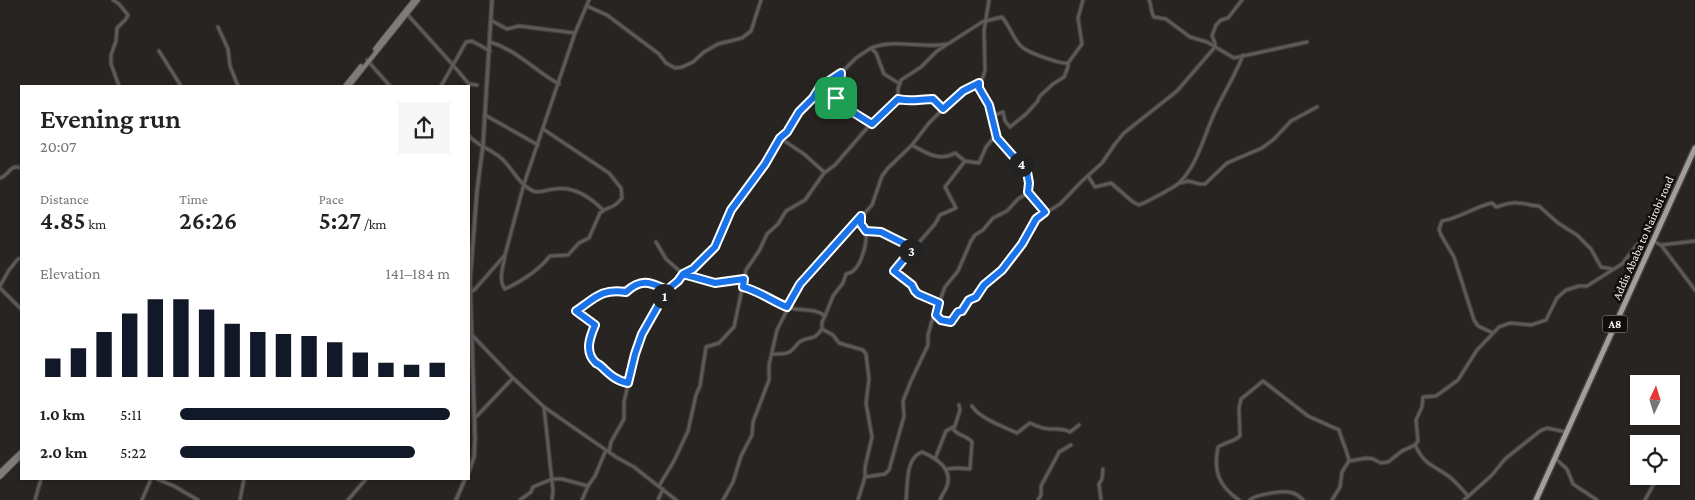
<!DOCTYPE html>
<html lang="en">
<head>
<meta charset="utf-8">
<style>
  :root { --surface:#fff; --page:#f6f6f6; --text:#222; --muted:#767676; --accent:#111827 }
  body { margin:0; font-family:"Crimson Pro",serif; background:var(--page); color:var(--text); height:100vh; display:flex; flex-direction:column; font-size:19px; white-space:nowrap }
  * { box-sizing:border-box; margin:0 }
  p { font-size:16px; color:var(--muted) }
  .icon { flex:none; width:28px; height:28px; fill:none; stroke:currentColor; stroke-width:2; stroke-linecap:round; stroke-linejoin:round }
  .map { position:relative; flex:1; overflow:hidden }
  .drawer { position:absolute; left:20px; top:85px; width:450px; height:395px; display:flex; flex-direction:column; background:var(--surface); border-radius:0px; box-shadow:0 1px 4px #0004 }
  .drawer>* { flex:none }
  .needle { width:32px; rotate:4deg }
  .fabs { position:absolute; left:1630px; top:375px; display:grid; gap:10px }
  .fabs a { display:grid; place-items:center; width:50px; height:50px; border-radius:0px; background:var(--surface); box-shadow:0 1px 4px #0004; font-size:25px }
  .pin { position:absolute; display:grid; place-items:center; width:42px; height:42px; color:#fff; margin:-21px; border-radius:10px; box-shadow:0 2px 8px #0006 }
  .km { position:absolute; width:25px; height:25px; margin:-12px; border-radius:50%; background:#222; color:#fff; font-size:14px; line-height:25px; text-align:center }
  .round { display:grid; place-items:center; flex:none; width:52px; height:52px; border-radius:0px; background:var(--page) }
  .summary { display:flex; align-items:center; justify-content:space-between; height:85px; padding:0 20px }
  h1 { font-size:28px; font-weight:600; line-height:38px }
  .figures { display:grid; grid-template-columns:repeat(3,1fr); gap:8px; height:85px; padding:5px 20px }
  .figures div { display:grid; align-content:center }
  .figures b { font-size:25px; font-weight:600 }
  .figures small { font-size:14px; font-weight:400 }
  .figures p { font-size:14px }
  .chart { height:140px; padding:10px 20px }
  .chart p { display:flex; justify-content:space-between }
  .chart svg { width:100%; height:90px; margin-top:5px; stroke:var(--accent); stroke-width:6 }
  ul { padding:0 20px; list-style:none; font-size:16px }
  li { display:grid; grid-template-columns:80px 60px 1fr; align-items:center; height:38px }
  li i { height:12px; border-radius:6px; background:var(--accent) }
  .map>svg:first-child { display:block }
</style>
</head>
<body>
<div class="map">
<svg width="1695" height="500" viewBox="0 0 1695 500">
  <rect width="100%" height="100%" fill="#282421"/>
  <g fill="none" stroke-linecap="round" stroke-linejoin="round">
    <defs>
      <g id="minor">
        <path d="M113 0 119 4 128 15 126 19 117 28 116 41 111 55V64L119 86"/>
        <path d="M1149 0C1152 6 1150 11 1154 17L1166 19 1190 37 1207 42 1234 58 1307 42"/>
        <path d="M587 6 607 15 659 54 666 63 675 68 682 67 693 62 704 52 718 44 742 38 751 31 761 0"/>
        <path d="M407 14 453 65 441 86"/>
        <path d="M492 21 507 29 519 26 575 33"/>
        <path d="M218 27 228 49 230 66 238 86"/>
        <path d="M490 42C517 50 535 71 559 84"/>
        <path d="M871 48C897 38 920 49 946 44"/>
        <path d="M159 51 181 86"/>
        <path d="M367 60 390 86"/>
        <path d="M841 73 840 88 836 98C846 110 859 116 871 124"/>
        <path d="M477 85 469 84 453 65 466 42 472 41 490 51"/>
        <path d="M898 99C909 102 921 99 933 99L942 109"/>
        <path d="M485 115 538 145"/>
        <path d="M992 116 1003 112 1005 121 1010 127 1026 114 1037 102 1040 96 1053 84 1064 77 1068 67V63L1082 44 1078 18 1083 0"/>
        <path d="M469 136C478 146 491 149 501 158 512 167 518 184 533 191 540 194 548 189 555 189 574 186 590 197 603 210"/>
        <path d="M780 138 804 154 824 172"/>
        <path d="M912 145C926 153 940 162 955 153L965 161 979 163 986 147 996 135"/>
        <path d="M1088 176 1095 187 1111 183 1133 202 1139 205C1145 203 1175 187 1179 183 1197 166 1204 136 1214 114 1223 94 1235 76 1243 55"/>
        <path d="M0 178C9 176 10 163 21 168"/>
        <path d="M1180 183 1188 181 1200 184H1205L1227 163 1262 148 1274 139 1291 121 1317 107"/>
        <path d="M1028 193 1045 212"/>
        <path d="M866 231 881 232 913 248"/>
        <path d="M1653 241 1661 245 1695 290"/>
        <path d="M656 242 666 259 683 274 715 283 744 279"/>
        <path d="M1661 245 1695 241"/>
        <path d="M505 256C503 266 498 281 505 289 522 281 538 271 550 256L568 255 579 243 589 238 600 213C608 205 612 211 622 198L621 188 609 173 543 129"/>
        <path d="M0 286 9 270 18 259 21 258"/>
        <path d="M743 287C751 289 760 294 769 297 777 300 782 306 790 308 803 311 815 308 825 316L822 322V329L833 335 839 343 863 350 866 354 869 379 866 403 872 437 865 467V477L858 500"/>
        <path d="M0 288 21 309"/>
        <path d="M470 293 476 288 505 255 524 184 575 33 589 0"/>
        <path d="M939 303 918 294 915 291 912 285 894 271 935 224 940 215 956 208 945 187 965 161"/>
        <path d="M936 315 941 320 951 322 958 312 962 311 969 300 976 297 984 285 1002 270 1009 259 1022 244 1036 219 1060 204 1082 181 1102 163 1115 144 1124 133 1177 91 1215 47V43L1212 36 1216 25 1221 20 1228 18 1242 0"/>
        <path d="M825 316 833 296 843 283 846 274C848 273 851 273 853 271 861 265 867 244 866 234 866 227 861 226 861 216"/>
        <path d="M1493 333 1478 326 1474 320 1454 257 1441 235 1439 229 1442 221C1460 218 1474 207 1492 203L1496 207C1504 205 1510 202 1518 203 1525 203 1532 206 1539 206L1558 223 1577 235 1591 249 1601 267 1612 269"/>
        <path d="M472 335 513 378 544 407 616 457 634 467 676 500"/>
        <path d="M772 354C777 354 788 355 792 350 796 347 796 344 801 341 811 336 814 341 822 329"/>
        <path d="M628 383 622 382 608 374 592 358 589 346 595 325 576 311 606 291 626 292C641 277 650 282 667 290"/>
        <path d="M972 406C979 418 1004 427 1017 433L1030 423C1036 426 1043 429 1050 429 1058 429 1062 428 1070 432L1079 425"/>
        <path d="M544 407 553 491 552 500"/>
        <path d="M475 418 513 378"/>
        <path d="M1415 445C1424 463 1428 463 1444 473 1453 478 1461 488 1468 496"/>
        <path d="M609 452 611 442 624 419V402L635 354 642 334 667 290 678 281 683 274 693 269 706 257 715 247 731 210 765 165 780 138 787 131 799 112 813 98 820 87 842 72 856 58 871 48 876 53 884 74 900 84"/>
        <path d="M935 459 946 431 955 426 960 410 959 405"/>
        <path d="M1556 459 1567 469 1573 484 1597 500"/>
        <path d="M947 469 957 468 970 469 972 442C967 435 956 436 953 428"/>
        <path d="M865 477 885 474 889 470 904 416 903 401 911 381 928 345V335L931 324 945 287 958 271 971 241 975 235 983 230 993 218 1007 211 1018 199 1028 193 1029 183 1027 172 997 137 989 105 979 88V83L983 77 985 70 984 31 989 0"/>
        <path d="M157 479 174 486 198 500"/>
        <path d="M659 486 674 461 688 431 696 395 700 386 706 347 719 343 734 327 746 270 759 251 767 234 778 224 786 211 805 200 824 173 835 165 867 128 898 99V89L901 80 921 67 937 51 982 22 1002 17C1010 26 1013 39 1022 47 1027 52 1062 65 1068 63"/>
        <path d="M35 500 41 479"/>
        <path d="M142 500 151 479"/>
        <path d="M240 500 244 479"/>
        <path d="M348 500 366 479"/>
        <path d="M520 500 531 492 533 487 552 479H562L588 486"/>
        <path d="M582 500 588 486 595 476 606 450"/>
        <path d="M658 500 663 489"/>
        <path d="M723 500 733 482 741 456 752 435 753 422 769 380V365L777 330 800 284 872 205 882 176 888 168 912 145 929 123 943 109 963 91 979 83"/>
        <path d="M906 500C908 485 905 458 922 452 936 458 953 468 947 486 945 491 942 495 940 500"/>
        <path d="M1038 500 1041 495V486L1056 458 1059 452 1071 445"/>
        <path d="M1101 500 1099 484 1102 479 1103 469"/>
        <path d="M1239 500C1219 486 1213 472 1218 447 1226 442 1233 442 1240 436L1239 408 1241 399 1263 381 1308 416 1339 430C1342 441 1347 450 1349 461"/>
        <path d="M1250 500C1256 494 1285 490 1293 493 1297 494 1300 497 1303 500"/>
        <path d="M1332 500 1340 487 1342 472 1349 461 1367 458 1373 459 1381 463 1388 462 1402 451 1415 445 1418 441 1416 420 1422 407 1423 397 1436 396 1458 380 1477 350 1499 327 1510 323 1531 325 1546 320 1557 298 1566 290 1579 286H1587L1622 264 1636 246 1660 221"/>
        <path d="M1464 500 1492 475 1505 459 1540 431 1547 428 1566 432"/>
        <path d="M1645 500 1658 476"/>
      </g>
      <g id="tertiary">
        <path d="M469 471 474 457 475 439 470 281 477 191 483 145 492 0"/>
        <path d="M456 500 465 479"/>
      </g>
      <g id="secondary">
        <path d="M375 49 414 0"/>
        <path d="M345 86 361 66"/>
        <path d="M349 86 418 0"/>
        <path d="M0 472 21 452"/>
        <path d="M0 477 21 456"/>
      </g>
      <path id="trunk" d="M1536 500 1695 148"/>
    </defs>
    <use href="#minor" stroke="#45413e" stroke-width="5"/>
    <use href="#tertiary" stroke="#45413e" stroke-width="5.5"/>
    <use href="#secondary" stroke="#45413e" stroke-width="6"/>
    <use href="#trunk" stroke="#45413e" stroke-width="8"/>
    <use href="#minor" stroke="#5e5c5b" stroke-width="2.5"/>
    <use href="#tertiary" stroke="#5e5c5b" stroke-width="3"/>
    <use href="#secondary" stroke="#7f7b79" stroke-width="4"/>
    <use href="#trunk" stroke="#a39e9a" stroke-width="5"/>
  </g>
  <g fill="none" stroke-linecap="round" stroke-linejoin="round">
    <defs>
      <path id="route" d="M836 98 840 88 841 73 820 87 813 98 799 112 787 132 780 138 765 164 731 210 715 247 693 269 683 274 678 281 667 290 642 334 635 354 628 383C617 381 610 375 602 367 600 365 598 364 596 363 584 352 590 337 595 325L576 311C595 298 602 288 626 292 641 278 650 282 667 290L678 281 683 274 715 283 744 279 743 287C759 291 772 301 787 307L800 284 861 216V224L866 231 881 232 913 248 894 271 912 285 915 291 918 294 939 303 936 315 941 320 951 322 958 312 962 311 969 300 976 297 984 285 1002 270 1022 244 1036 219 1045 212 1028 192 1029 183 1027 172 997 138 989 105 979 88V83L963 91 943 109 933 99C921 99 909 102 898 99L872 124C859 116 846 109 836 98"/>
    </defs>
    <use href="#route" stroke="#fff" stroke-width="10"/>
    <use href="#route" stroke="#1a73e8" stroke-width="6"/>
  </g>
  <g text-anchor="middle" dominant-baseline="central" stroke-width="5" stroke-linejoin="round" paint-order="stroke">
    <rect fill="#0f0e0c" stroke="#b1aeac" stroke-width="1" x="1602.5" y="315.5" width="25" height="17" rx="4"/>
    <g font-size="11" font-weight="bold" fill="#f6f3f1">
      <text x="1615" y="324">A8</text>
    </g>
    <g font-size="12" fill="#f6f3f1" stroke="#0f0e0c">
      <text transform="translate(1643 238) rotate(-66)">Addis Ababa to Nairobi road</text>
    </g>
  </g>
</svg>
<div class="fabs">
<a><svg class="needle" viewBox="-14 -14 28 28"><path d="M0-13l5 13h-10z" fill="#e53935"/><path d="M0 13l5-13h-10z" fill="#767676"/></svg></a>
<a><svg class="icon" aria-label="locate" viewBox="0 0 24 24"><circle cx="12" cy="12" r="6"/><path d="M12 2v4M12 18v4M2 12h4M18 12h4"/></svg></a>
</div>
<div class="pin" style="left:836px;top:98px;background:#1e9e55"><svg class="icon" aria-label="arrive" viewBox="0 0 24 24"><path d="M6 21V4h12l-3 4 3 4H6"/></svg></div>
<b class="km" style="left:664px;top:296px">1</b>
<b class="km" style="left:911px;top:251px">3</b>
<b class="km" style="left:1021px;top:164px">4</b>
<section class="drawer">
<div class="summary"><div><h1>Evening run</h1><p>20:07</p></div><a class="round"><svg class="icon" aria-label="share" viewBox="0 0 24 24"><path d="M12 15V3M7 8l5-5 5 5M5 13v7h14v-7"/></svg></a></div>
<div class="figures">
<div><p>Distance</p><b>4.85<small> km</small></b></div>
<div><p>Time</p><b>26:26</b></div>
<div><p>Pace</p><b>5:27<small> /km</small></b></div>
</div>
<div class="chart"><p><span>Elevation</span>141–184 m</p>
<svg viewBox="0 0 160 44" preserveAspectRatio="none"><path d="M5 44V35M15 44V30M25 44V22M35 44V13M45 44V6M55 44V6M65 44V11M75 44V18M85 44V22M95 44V23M105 44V24M115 44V27M125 44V32M135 44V37M145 44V38M155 44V37"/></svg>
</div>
<ul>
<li><b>1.0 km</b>5:11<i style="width:100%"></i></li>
<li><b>2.0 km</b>5:22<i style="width:87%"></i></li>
</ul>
</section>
</div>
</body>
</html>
